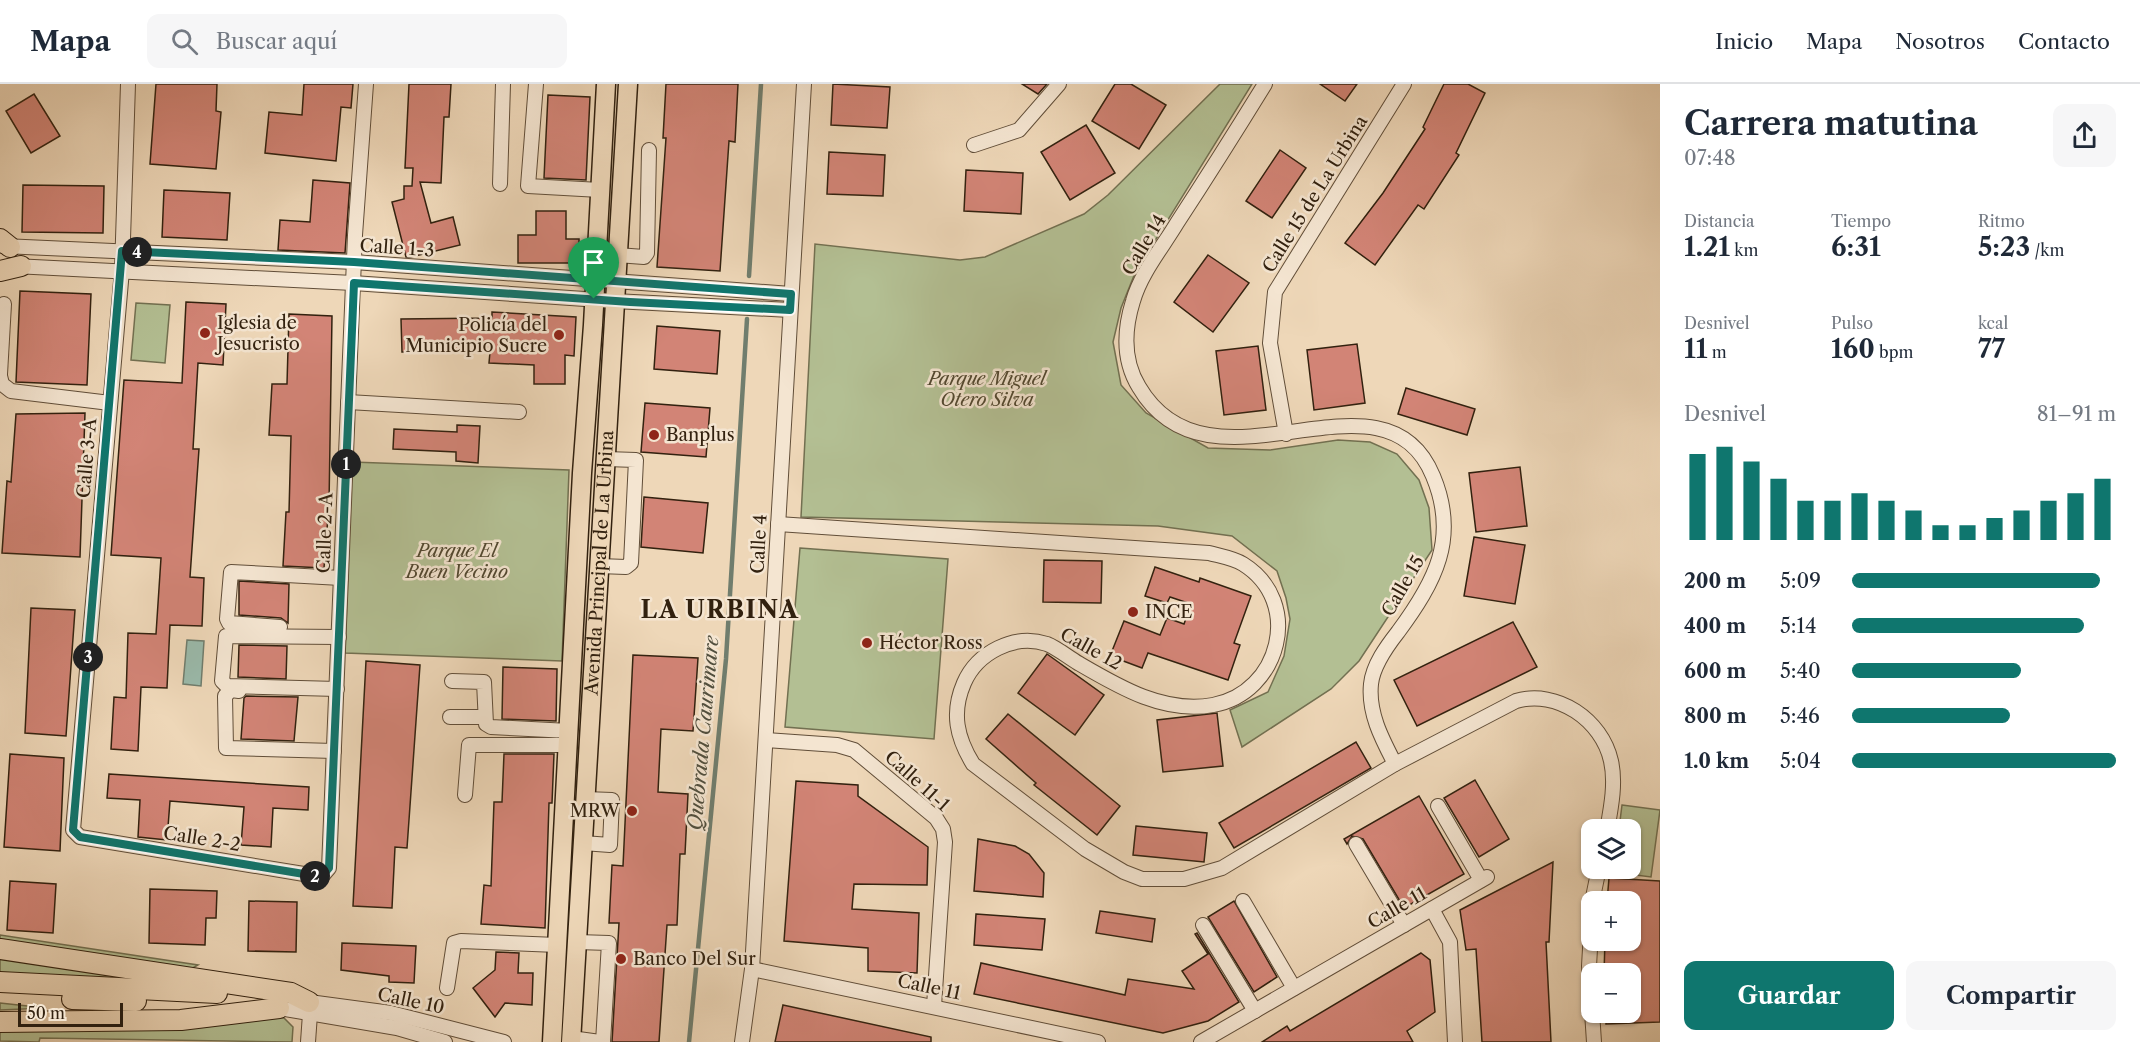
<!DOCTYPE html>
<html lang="es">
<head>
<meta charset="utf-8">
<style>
  :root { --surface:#fff; --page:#f6f6f7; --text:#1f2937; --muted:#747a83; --line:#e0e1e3; --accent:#0f766e }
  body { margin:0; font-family:"Libre Caslon Text",serif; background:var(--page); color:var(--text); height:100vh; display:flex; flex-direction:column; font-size:22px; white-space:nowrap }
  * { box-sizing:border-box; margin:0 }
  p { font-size:20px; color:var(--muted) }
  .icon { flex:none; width:33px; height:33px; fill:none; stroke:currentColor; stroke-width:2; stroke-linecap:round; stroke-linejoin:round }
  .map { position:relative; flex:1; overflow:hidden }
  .side { display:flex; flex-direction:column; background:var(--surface); width:480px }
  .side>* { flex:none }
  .fabs { position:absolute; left:1581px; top:735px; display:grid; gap:12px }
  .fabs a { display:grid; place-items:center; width:60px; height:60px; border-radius:12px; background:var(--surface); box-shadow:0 2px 4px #0004; font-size:30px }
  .scale { position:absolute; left:18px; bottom:15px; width:105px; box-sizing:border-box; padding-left:6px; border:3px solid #32210f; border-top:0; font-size:16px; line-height:21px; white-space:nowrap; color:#32210f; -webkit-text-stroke:4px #f4e5d1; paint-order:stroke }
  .pin { position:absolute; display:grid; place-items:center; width:51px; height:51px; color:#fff; margin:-62px -26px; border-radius:50% 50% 50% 0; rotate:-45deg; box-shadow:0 0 6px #0007 }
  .pin .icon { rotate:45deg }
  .km { position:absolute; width:30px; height:30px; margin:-15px; border-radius:50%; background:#222; color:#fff; font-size:16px; line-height:30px; text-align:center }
  .round { display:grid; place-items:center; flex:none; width:63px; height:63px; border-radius:12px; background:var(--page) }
  .head { display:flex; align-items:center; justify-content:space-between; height:102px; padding:0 24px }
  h1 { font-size:33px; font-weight:700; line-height:45px }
  .stats { display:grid; grid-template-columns:repeat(3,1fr); gap:9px; height:102px; padding:6px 24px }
  .stats div { display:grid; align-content:center }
  .stats b { font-size:26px; font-weight:700 }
  .stats small { font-size:16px; font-weight:400 }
  .stats p { font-size:16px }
  .chart { height:168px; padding:12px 24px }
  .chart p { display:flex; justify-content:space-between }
  .chart svg { width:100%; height:108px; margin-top:6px; stroke:var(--accent); stroke-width:6 }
  .action { display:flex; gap:12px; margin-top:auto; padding:12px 24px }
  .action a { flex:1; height:69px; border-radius:12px; background:var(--accent); color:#fff; font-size:24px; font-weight:700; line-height:69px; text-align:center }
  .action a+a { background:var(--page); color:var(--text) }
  ul { padding:0 24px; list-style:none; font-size:20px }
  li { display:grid; grid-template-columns:96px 72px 1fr; align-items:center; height:45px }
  li i { height:15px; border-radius:8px; background:var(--accent) }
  header { display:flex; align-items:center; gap:36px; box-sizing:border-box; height:84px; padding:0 30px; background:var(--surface); border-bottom:2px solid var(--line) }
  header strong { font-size:28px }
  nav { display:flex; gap:33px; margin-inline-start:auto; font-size:21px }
  .search { width:420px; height:54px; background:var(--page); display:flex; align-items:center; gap:15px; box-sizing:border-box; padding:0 21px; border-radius:12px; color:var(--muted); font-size:22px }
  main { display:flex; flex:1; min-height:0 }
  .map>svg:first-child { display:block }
</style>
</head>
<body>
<header>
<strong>Mapa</strong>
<div class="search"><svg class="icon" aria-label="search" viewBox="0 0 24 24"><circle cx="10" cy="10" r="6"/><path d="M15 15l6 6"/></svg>Buscar aquí</div>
<nav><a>Inicio</a><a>Mapa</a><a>Nosotros</a><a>Contacto</a></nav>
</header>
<main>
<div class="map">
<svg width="1660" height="958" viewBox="0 0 1660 958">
  <rect width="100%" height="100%" fill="#eed7b8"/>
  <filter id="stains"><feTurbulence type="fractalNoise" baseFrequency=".00333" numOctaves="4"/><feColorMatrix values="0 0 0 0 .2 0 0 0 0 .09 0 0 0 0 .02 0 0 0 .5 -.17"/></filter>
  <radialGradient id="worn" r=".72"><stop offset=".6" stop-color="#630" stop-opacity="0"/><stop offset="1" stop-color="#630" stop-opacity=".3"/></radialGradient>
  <g fill="#b3bf93" stroke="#727051" stroke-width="1.5">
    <path d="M1220 0H1252L1135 189 1121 224 1113 258 1121 301 1146 329 1208 364 1270 366 1338 356 1370 358 1397 370 1419 396 1429 424 1432 466 1359 577 1331 605 1242 663 1230 626 1268 608 1284 572 1290 535 1286 514 1277 487 1232 452 1158 442 801 433 815 160 960 176 985 173 1084 130 1108 111Z"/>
    <path d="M136 219 170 221 165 279 131 276Z"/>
    <path d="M352 378 569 386 562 577 345 569Z"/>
    <path d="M800 464 948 475 934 655 785 643Z"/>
    <path d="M1622 721 1660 726 1651 793 1613 788 1614 785 1630 784V746L1619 745Z"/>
    <path d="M0 851 198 881 191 885 0 861Z"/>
    <path d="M0 870 213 902 0 893Z"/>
    <path d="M0 919 46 924 0 926Z"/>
    <path d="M271 933 284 934 293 943 292 958 40 954 39 958 0 957V945Z"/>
  </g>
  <path fill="#9abaab" stroke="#707d6d" stroke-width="1.5" d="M187 556 204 557 201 602 183 600Z"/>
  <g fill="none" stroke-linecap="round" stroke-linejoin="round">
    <g stroke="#707d6d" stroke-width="4.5">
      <path d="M749 192 761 0"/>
      <path d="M689 958 726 575 747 235"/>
    </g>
  </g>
  <g fill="#d28476" stroke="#32210f" stroke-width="1.5">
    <path d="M156 0H217L216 27 221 28 216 85 150 80Z"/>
    <path d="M304 0H353L351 24 341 23 336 77 265 69 269 28 302 31Z"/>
    <path d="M409 0H451L449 33H444L441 99 420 98 431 139 453 133 460 161 411 173H406L392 118 404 115V102H412L413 84H405Z"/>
    <path d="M666 0H738L735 58 729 57 720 187 657 183 666 54H663Z"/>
    <path d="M833 0 890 3 887 44 831 41Z"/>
    <path d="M1022 0H1047L1038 10Z"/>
    <path d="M1115 0H1131L1166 21 1139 65 1092 37Z"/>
    <path d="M1320 0H1357L1345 17Z"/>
    <path d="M1444 0H1468L1485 9 1456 69 1459 71 1424 125 1418 121 1375 181 1345 159 1383 109 1425 45 1423 43Z"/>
    <path d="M34 10 60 52 31 69 6 27Z"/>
    <path d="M548 11 590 13 586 96 544 94Z"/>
    <path d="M1086 41 1115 89 1070 116 1041 68Z"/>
    <path d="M1280 66 1306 84 1272 134 1246 117Z"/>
    <path d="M829 68 885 71 883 112 827 110Z"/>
    <path d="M966 86 1023 89 1021 130 964 127Z"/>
    <path d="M313 96 350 99 345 169 278 166 280 136 310 138Z"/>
    <path d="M23 101 104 102 103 149 22 148Z"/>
    <path d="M164 106 230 109 227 156 162 153Z"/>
    <path d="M536 127H566V155H579V179H518V151H536Z"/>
    <path d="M1208 171 1249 199 1213 248 1174 218Z"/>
    <path d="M20 207 91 210 87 301 16 298Z"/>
    <path d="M186 218 226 220 223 281 198 279 193 365H199L190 493 204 494 202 542 170 541 167 604 141 603 138 667 111 665 114 613 126 614 128 549 156 550 161 474 111 471 124 296 182 299Z"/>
    <path d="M492 228 576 233 574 272 565 271V300H534V281L489 279 490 268H402L401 235 492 234Z"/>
    <path d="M289 230 332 232 329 420 324 484 283 482 286 428H289L291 352 269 351 272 300H287Z"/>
    <path d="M657 242 720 247 717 290 654 285Z"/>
    <path d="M1357 260 1365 319 1314 326 1307 266Z"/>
    <path d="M1258 262 1266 326 1224 331 1216 267Z"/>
    <path d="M1406 304 1475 325 1467 351 1398 330Z"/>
    <path d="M645 319 710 324 706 373 641 368Z"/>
    <path d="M85 329 80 473 2 469 7 397 11 398 16 330Z"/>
    <path d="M457 341 480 342 478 379 456 377V368L393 365 394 345 457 348Z"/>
    <path d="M1520 383 1527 442 1476 448 1469 389Z"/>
    <path d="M644 413 708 419 703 469 641 463Z"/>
    <path d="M1474 453 1525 461 1515 520 1464 512Z"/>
    <path d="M1044 476 1102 477 1101 519 1043 518Z"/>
    <path d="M1155 483 1199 498 1200 494 1251 512 1234 559 1240 561 1228 596 1148 569 1142 584 1110 572 1124 537 1160 551 1167 534 1184 540 1191 520 1170 513 1167 519 1145 512Z"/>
    <path d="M239 497 289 500 288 539 281 534 239 531Z"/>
    <path d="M31 524 75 526 66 652 25 649Z"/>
    <path d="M1513 538 1537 583 1417 642 1394 596Z"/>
    <path d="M239 561 287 562 286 595 238 593Z"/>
    <path d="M1047 570 1104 611 1075 651 1018 609Z"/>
    <path d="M633 571 698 574 693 647 661 645 658 708 688 710 685 770H680L677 841H667L659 958H612L619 839H609L612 781 623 782Z"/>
    <path d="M366 577 420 581 407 764 395 763 392 824 353 822Z"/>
    <path d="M503 583 557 585 556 637 502 635Z"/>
    <path d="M246 612 298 613 294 657 241 655 244 614Z"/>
    <path d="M1217 629 1223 682 1163 688 1157 636Z"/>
    <path d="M1008 630 1120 722 1097 751 1034 701 1036 699 986 655Z"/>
    <path d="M1356 658 1371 684 1234 764 1219 739Z"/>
    <path d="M10 670 64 674 60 767 4 763Z"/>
    <path d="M504 670H554L552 719H549L545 844 481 840 484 801 491 802 494 718H502Z"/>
    <path d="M109 690 309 703 308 726 273 724 271 763 241 761 244 723 170 717 167 756 138 753 140 716 107 714Z"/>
    <path d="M1475 696 1509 755 1479 773 1444 714Z"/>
    <path d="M796 697 858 701V712L928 763 927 801 854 800 852 825 919 829 917 889 868 887V864L784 857Z"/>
    <path d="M1419 712 1464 790 1404 824 1363 755 1352 752 1347 760 1344 755Z"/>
    <path d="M1136 742 1207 749 1204 778 1133 771Z"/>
    <path d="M978 755 1015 762 1029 770 1044 789 1043 813 974 807Z"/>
    <path d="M1553 778 1549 858H1546L1551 958H1482L1476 865 1466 866 1460 826Z"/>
    <path d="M1609 794 1660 797V938L1606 940V928H1630V890H1604L1605 856H1630V818H1607Z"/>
    <path d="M10 797 56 800 53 849 7 846Z"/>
    <path d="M150 805 217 807 216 834H206L205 861 149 859Z"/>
    <path d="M249 817 297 818 296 868 248 867Z"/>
    <path d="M1234 817 1277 893 1254 908 1208 833Z"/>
    <path d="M1100 827 1155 835 1152 858 1096 849Z"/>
    <path d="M976 830 1045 835 1042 866 974 861Z"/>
    <path d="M1197 849 1239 918 1208 937 1163 949 974 910 981 879 1125 911 1128 895 1194 905 1182 887 1208 870 1195 850Z"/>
    <path d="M342 859 416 862 414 899 389 898V892L341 886Z"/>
    <path d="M496 868 519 869 518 889H533L532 921 505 919 495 933 473 904 495 886Z"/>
    <path d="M1421 869 1430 876 1435 928 1407 947 1413 958H1262L1287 942 1290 947Z"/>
    <path d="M783 921 931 953V958H775Z"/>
  </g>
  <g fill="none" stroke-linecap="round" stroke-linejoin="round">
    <defs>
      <g id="minor">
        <path d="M128 0 122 186 73 746 80 753 316 792 323 791 329 784 355 151 366 0"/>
        <path d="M536 0 528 102 600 106"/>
        <path d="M1265 0C1236 47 1207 93 1177 139 1162 164 1141 189 1133 217 1124 246 1123 277 1139 303 1210 424 1383 271 1433 392 1459 454 1435 498 1398 548 1387 562 1373 581 1371 600 1368 629 1382 655 1395 680"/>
        <path d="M974 61 1019 46 1059 0"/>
        <path d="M500 100 503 0"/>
        <path d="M3 162 354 178 791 210"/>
        <path d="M617 171 644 173 647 169 649 66"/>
        <path d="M14 182 353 199 614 217 790 226"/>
        <path d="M0 290 4 220"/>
        <path d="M0 292 2 300 11 307 110 319"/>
        <path d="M348 318 519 328"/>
        <path d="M1286 350 1270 259 1275 208 1404 0"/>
        <path d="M778 440 1209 469C1220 472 1233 474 1243 480 1304 518 1280 609 1213 621 1164 630 1119 603 1078 579 1068 573 1057 564 1047 560 1014 549 977 569 964 599 951 629 957 654 973 680L1085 765 1124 788 1142 795H1184L1222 784 1395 680 1516 617C1557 605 1602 636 1611 677 1616 699 1611 724 1607 746"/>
        <path d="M599 482 626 483 631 479 636 376 606 375"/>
        <path d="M280 543 229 539 227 535 231 488 341 494"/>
        <path d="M452 597 484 598 486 640 491 643 569 647"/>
        <path d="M337 605 227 602 222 597 226 552 339 553"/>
        <path d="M239 607 231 606 225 612 226 664 334 667"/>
        <path d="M450 633H484"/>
        <path d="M766 656 837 661 854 666 936 734 943 745 945 758 934 922"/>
        <path d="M465 711 469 661H568"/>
        <path d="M1438 722 1481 796"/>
        <path d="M583 759 610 761 612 716 585 715"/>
        <path d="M1356 760 1404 841"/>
        <path d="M1243 817 1294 904"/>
        <path d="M1592 818 1599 784"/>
        <path d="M1432 825 1450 858 1455 958"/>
        <path d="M1592 830 1589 882 1594 958"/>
        <path d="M1203 841 1255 927"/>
        <path d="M577 858 609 859 603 958"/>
        <path d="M752 885 1098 958"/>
        <path d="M447 904 454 859 461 857 557 861"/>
        <path d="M309 918 391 929 504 958"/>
        <path d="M279 924 397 944 445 958"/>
        <path d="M571 954 600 958"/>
        <path d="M308 958 310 930"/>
        <path d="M742 958 752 885 804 0"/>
        <path d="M1201 958 1487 793"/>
      </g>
      <g id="major">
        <path d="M552 958 582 389 593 241 606 0"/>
        <path id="s1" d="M571 958 628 0"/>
      </g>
      <g id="highway">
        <path d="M0 155 10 163"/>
        <path d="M0 187 21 182"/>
        <path d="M0 865 291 909 309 918"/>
        <path d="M0 898 217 909"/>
        <path d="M72 915 136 917"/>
        <path d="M0 938 181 936 279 924"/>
      </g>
    </defs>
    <use href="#minor" stroke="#614e39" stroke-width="16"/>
    <use href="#major" stroke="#32210f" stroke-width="21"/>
    <use href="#highway" stroke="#32210f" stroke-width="22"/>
    <use href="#minor" stroke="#f4e5d1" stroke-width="14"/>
    <use href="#major" stroke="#eed7b8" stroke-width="18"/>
    <use href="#highway" stroke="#eed7b8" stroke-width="20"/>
  </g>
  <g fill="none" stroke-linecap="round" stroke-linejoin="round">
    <defs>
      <path id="route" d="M122 167 354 178 791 210 790 226 630 218 354 199 329 784 323 791 316 792 80 753 73 746Z"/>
    </defs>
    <use href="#route" stroke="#fff" stroke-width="12"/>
    <use href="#route" stroke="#0f766e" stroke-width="8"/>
  </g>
  <g fill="#8f2418" stroke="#f4e5d1" stroke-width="2">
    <circle cx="205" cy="249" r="6"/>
    <circle cx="559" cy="251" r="6"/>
    <circle cx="654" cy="351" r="6"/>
    <circle cx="1133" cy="528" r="6"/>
    <circle cx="867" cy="559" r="6"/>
    <circle cx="632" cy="727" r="6"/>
    <circle cx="621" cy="875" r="6"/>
  </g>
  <g text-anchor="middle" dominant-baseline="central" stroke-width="5" stroke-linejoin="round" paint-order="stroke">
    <g font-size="18" fill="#32210f" stroke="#f4e5d1">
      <text transform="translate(1315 110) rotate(-58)">Calle 15 de La Urbina</text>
      <text transform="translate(1144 161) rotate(-59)">Calle 14</text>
      <text transform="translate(397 164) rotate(4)">Calle 1-3</text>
      <text transform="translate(87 374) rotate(-85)">Calle 3-A</text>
      <text transform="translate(325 449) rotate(-88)">Calle 2-A</text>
      <text transform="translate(759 460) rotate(-87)">Calle 4</text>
      <text stroke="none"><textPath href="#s1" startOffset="480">Avenida Principal de La Urbina</textPath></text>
      <text transform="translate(1403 502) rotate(-60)">Calle 15</text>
      <text transform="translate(1091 565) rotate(29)">Calle 12</text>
      <text transform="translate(917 697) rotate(42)">Calle 11-1</text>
      <text transform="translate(202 755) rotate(9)">Calle 2-2</text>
      <text transform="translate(1397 824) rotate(-30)">Calle 11</text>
      <text transform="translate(929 903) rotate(12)">Calle 11</text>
      <text transform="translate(411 917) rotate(12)">Calle 10</text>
    </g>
    <g font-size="18" fill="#32210f" stroke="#f4e5d1" text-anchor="start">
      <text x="217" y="239">Iglesia de<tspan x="217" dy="21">Jesucristo</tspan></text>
      <text x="547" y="241" text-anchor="end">Policía del<tspan x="547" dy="21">Municipio Sucre</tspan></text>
      <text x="666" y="351">Banplus</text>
      <text x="1145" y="528">INCE</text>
      <text x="879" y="559">Héctor Ross</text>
      <text x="620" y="727" text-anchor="end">MRW</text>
      <text x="633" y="875">Banco Del Sur</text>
    </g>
    <g font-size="18" font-style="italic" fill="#524830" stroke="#f4e5d1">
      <text x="987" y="295">Parque Miguel<tspan x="987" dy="21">Otero Silva</tspan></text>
      <text x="457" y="467">Parque El<tspan x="457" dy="21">Buen Vecino</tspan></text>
    </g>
    <g font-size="20" font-style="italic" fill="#514f3e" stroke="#f4e5d1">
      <text transform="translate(703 649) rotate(-85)">Quebrada Caurimare</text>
    </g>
    <g font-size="24" font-weight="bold" letter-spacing="1.5" fill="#32210f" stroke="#f4e5d1">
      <text x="720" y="525">LA URBINA</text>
    </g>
  </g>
  <rect width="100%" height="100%" filter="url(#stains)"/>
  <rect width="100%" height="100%" fill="url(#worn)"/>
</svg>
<div class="fabs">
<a><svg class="icon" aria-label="layers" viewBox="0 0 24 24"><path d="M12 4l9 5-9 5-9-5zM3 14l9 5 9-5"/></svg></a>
<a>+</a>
<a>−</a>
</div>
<div class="scale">50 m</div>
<div class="pin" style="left:594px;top:215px;background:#1e9e55"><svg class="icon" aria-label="arrive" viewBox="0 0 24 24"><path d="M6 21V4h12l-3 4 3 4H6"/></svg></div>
<b class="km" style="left:346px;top:380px">1</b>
<b class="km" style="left:315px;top:792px">2</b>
<b class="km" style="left:88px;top:573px">3</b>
<b class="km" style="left:137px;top:168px">4</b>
</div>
<section class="side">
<div class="head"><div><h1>Carrera matutina</h1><p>07:48</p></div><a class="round"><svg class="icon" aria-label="share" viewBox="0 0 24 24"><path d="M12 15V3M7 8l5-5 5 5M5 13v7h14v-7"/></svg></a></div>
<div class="stats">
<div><p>Distancia</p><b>1.21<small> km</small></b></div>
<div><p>Tiempo</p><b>6:31</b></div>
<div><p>Ritmo</p><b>5:23<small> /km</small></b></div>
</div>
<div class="stats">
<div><p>Desnivel</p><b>11<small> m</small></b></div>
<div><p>Pulso</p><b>160<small> bpm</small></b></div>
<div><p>kcal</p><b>77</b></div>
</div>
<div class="chart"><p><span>Desnivel</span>81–91 m</p>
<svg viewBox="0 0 160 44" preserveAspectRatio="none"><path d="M5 44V9M15 44V6M25 44V12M35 44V19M45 44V28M55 44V28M65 44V25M75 44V28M85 44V32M95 44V38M105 44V38M115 44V35M125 44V32M135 44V28M145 44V25M155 44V19"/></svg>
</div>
<ul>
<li><b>200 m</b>5:09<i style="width:94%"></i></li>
<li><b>400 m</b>5:14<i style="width:88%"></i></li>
<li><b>600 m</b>5:40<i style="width:64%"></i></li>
<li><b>800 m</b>5:46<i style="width:60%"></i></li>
<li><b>1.0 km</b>5:04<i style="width:100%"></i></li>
</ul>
<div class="action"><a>Guardar</a><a>Compartir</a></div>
</section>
</main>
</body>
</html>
